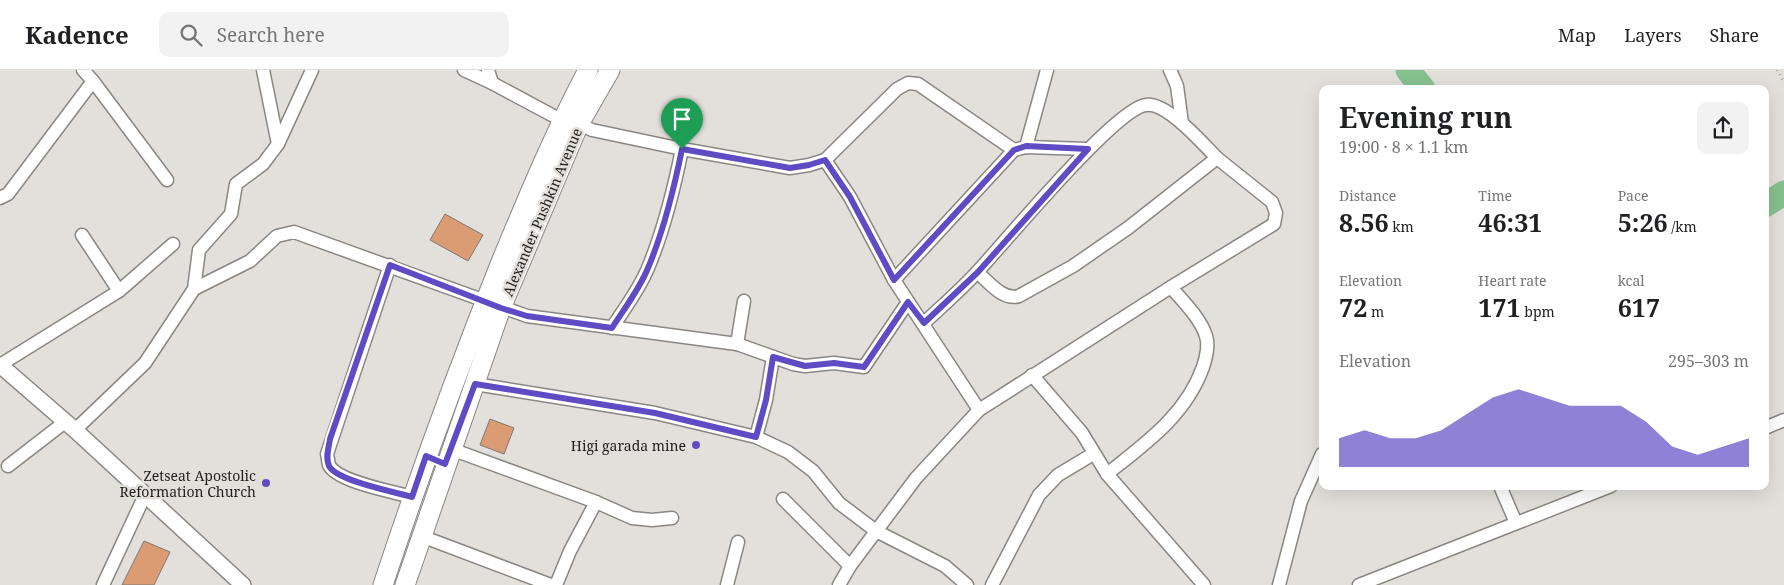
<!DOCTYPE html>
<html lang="en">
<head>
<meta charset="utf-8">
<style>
  :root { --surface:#fff; --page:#f2f2f2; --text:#202124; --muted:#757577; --line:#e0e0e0; --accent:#5f4cc5 }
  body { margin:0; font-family:"Noto Serif",serif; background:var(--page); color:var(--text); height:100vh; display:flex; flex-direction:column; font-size:19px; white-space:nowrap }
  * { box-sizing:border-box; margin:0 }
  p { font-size:16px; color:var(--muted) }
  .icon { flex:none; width:28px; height:28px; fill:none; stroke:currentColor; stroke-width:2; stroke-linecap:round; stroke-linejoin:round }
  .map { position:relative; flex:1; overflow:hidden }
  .drawer { position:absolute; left:1319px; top:15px; width:450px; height:405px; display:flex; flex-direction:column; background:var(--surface); border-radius:10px; box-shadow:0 5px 20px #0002 }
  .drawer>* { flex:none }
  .pin { position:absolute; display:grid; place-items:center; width:42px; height:42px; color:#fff; margin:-51px -21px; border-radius:50% 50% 50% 0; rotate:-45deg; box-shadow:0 0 5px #0007 }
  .pin .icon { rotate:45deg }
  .round { display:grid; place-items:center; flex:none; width:52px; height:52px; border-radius:10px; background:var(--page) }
  .head { display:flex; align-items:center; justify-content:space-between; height:85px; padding:0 20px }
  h1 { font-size:28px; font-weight:700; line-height:38px }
  .stats { display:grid; grid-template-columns:repeat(3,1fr); gap:8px; height:85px; padding:5px 20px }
  .stats div { display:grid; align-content:center }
  .stats b { font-size:25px; font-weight:700 }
  .stats small { font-size:14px; font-weight:400 }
  .stats p { font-size:14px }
  .chart { height:140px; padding:10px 20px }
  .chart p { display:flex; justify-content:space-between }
  .chart svg { width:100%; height:90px; margin-top:5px; fill:var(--accent); opacity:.7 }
  header { display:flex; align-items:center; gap:30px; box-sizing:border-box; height:70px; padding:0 25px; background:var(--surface); border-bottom:1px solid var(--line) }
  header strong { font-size:24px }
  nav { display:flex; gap:28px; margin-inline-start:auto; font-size:18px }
  .search { width:350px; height:45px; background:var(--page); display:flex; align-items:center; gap:12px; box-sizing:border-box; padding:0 18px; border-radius:10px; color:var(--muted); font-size:19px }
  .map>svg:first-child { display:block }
</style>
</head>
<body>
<header>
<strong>Kadence</strong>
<div class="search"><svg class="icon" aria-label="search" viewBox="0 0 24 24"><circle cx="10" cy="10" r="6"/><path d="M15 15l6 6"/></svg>Search here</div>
<nav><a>Map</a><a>Layers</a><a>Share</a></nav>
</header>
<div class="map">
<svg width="1784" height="515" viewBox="0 0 1784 515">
  <rect width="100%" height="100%" fill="#e3e0db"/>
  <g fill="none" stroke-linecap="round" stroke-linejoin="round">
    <g stroke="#86c190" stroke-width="25">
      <path d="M1408 0 1423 19"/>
      <path d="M1765 135 1784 123"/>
    </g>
  </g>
  <g fill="#db9b73" stroke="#7d7875">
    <path d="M445 144 483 165 468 191 430 170Z"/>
    <path d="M490 349 514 358 504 384 480 375Z"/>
    <path d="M144 471 170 482 154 515H122Z"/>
  </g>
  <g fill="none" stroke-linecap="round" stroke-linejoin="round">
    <defs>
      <g id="minor">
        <path d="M263 0 278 74"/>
        <path d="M464 0 492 13"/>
        <path d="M488 0 492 13 561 50"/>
        <path d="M1170 0 1177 16 1182 53"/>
        <path d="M93 11 167 110"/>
        <path d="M579 54 592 60 682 79 790 98 809 95 825 90 850 127 894 210 979 340"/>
        <path d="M1026 77 1047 0"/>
        <path d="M825 90 897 19 908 13 918 14 1014 80"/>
        <path d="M0 128 8 124 93 11 83 0"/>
        <path d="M390 195 327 384C328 387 328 392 329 395 337 412 395 422 412 427"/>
        <path d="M894 210 1014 80 1026 77 1087 79"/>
        <path d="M194 219 199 180 231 144 236 114 263 94 278 74 312 0"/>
        <path d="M119 221 173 174"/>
        <path d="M924 253C942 236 962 219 979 200 1005 172 1116 38 1146 35 1167 32 1203 74 1217 88L1128 158 1073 196 1019 226C1003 231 989 212 977 202"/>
        <path d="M612 258C624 239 639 220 648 198 664 160 674 119 682 79"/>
        <path d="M737 274 744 231"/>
        <path d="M0 295 119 221 82 165"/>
        <path d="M1032 305 1082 363 1107 404 1204 515"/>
        <path d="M475 314 655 343 756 367 788 382 813 401 839 433 876 461 945 496 967 515"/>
        <path d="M1765 358 1784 350"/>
        <path d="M75 360 145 293 194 219 250 191 277 166 294 162 527 246 737 274 793 294 805 296 834 293 864 297 908 232"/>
        <path d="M756 367 766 330 773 287"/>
        <path d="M451 379 596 432 632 448 652 450 672 448"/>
        <path d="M8 396 65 352"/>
        <path d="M1107 404C1146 373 1186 345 1203 297 1206 288 1209 275 1206 266 1200 247 1183 232 1171 217"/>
        <path d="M1500 416 1516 453"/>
        <path d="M783 429 850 496"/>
        <path d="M421 466 551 515"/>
        <path d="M103 515 145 425"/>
        <path d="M556 515 570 481 596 432"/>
        <path d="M727 515 738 472"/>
        <path d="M839 515 850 496 916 408 979 340 1171 217 1274 154 1276 143 1272 132 1217 88"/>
        <path d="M992 515 1039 425 1058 405 1093 384"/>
        <path d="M1279 515 1301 431 1322 384"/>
        <path d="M1359 515 1611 416"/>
      </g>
      <path id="tertiary" d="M0 295 75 360 243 515"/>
      <g id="primary">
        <path d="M383 515C419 406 458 299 501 192 528 127 555 62 588 0"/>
        <path d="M405 515 501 238 579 54 610 0"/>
      </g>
    </defs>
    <use href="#minor" stroke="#8a8783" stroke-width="15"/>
    <use href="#tertiary" stroke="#8a8783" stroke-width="18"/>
    <use href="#primary" stroke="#8a8783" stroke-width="21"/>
    <path stroke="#a29f9c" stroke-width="2.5" stroke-dasharray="1 4" stroke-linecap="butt" d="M1777 0 1784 12"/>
    <use href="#minor" stroke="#fff" stroke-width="12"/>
    <use href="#tertiary" stroke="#fff" stroke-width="15"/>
    <use href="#primary" stroke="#fff" stroke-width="19"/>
  </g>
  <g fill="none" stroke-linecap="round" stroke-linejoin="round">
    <defs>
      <path id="route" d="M1026 76 1088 79 978 202 924 253 908 232 864 297 834 293 805 296 773 287 766 330 756 367 655 343 475 314 445 394 426 386 412 427C395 422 337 411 329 396 325 387 329 377 330 369L390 195 501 238 527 246 612 258C624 239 639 220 648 198 664 160 674 119 682 79L790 98 809 95 825 90 850 127 894 210 1014 80Z"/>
    </defs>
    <use href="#route" stroke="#fff" stroke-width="10"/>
    <use href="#route" stroke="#5f4cc5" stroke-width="6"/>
  </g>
  <g fill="#5f4cc5" stroke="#e3e0db" stroke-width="2">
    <circle cx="696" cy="375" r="5"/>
    <circle cx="266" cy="413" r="5"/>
  </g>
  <g text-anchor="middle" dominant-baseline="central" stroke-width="5" stroke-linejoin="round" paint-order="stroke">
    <g font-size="14" fill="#1f1e1d" stroke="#e3e0db">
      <text transform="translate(542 142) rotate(-67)">Alexander Pushkin Avenue</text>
    </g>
    <g font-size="14" fill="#1f1e1d" stroke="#e3e0db" text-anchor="end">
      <text x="686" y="375">Higi garada mine</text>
      <text x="256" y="405">Zetseat Apostolic<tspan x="256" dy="16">Reformation Church</tspan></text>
    </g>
  </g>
</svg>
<div class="pin" style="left:682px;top:79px;background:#1e9e55"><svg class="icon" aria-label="arrive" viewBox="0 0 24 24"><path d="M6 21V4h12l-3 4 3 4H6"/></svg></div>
<section class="drawer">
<div class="head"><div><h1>Evening run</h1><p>19:00 · 8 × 1.1 km</p></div><a class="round"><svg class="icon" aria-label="share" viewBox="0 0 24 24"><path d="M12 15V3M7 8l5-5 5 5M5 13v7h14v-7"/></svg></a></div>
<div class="stats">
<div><p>Distance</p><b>8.56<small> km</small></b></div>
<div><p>Time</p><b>46:31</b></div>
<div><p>Pace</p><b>5:26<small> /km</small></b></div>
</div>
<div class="stats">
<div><p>Elevation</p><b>72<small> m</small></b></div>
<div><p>Heart rate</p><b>171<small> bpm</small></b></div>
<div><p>kcal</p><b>617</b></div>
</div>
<div class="chart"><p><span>Elevation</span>295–303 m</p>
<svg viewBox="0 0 160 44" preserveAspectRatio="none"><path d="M0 44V30L10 26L20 30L30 30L40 26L50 18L60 10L70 6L80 10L90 14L100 14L110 14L120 22L130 34L140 38L150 34L160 30V44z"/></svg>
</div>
</section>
</div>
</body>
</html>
